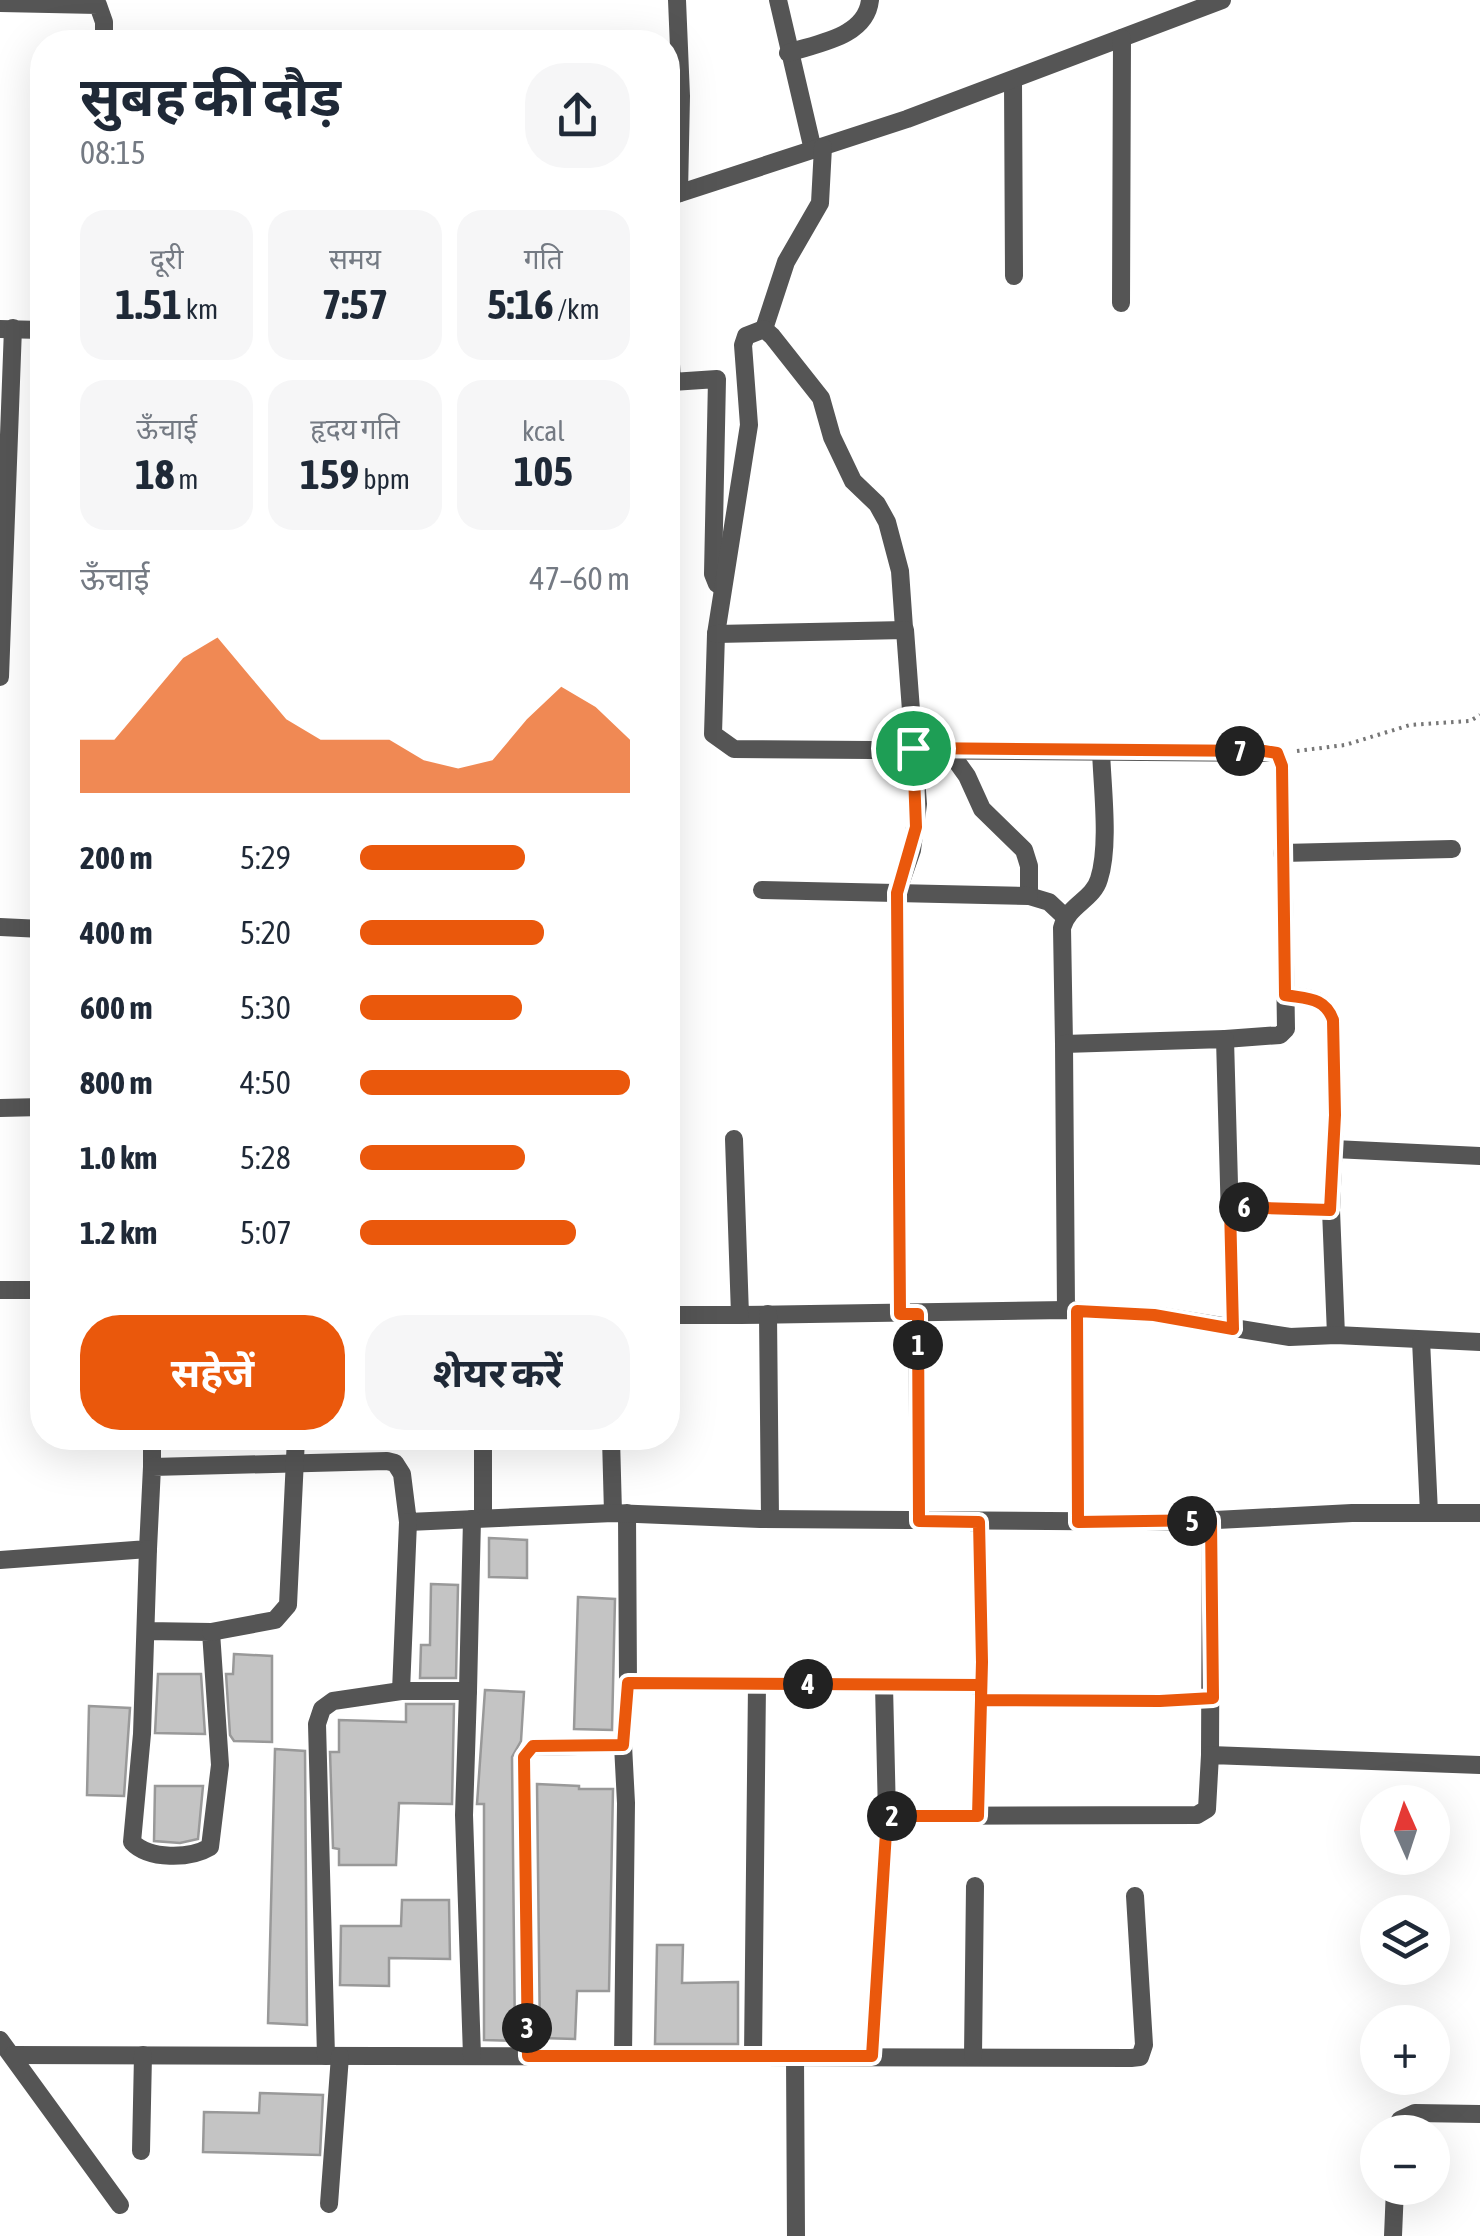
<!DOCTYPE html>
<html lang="hi">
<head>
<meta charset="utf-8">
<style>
  :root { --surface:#fff; --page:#f6f6f7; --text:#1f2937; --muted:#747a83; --accent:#ea580c }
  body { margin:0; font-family:"Asap Condensed","Noto Sans Devanagari",sans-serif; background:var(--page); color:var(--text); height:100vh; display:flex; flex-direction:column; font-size:38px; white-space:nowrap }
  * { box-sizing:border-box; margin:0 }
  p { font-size:32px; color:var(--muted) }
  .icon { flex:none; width:55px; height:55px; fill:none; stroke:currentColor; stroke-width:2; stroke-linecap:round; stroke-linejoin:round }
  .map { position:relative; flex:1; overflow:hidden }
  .panel { position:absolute; left:30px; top:30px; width:650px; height:1420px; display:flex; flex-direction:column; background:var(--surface); border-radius:40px; box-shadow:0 10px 40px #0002 }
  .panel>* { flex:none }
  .needle { width:65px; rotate:357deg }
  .fabs { position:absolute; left:1360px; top:1785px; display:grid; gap:20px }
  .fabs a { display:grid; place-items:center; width:90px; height:90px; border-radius:50%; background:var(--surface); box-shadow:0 10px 40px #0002; font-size:50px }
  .pin { position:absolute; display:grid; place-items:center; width:85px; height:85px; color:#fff; margin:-42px; border:5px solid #fff; border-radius:50%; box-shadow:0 2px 10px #0007 }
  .km { position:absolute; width:50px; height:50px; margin:-25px; border-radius:50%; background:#222; color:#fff; font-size:28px; line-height:50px; text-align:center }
  .round { display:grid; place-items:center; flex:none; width:105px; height:105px; border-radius:40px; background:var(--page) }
  .headline { display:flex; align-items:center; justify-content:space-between; height:170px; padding:0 50px }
  h1 { font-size:55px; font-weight:700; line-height:75px }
  .metrics { display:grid; grid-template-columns:repeat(3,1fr); gap:15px; height:170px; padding:10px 50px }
  .metrics div { display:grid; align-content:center; border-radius:25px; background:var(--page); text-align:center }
  .metrics b { font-size:42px; font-weight:700 }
  .metrics small { font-size:28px; font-weight:400 }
  .metrics p { font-size:28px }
  .chart { height:280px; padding:20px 50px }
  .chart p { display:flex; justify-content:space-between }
  .chart svg { width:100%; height:180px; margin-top:10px; fill:var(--accent); opacity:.7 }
  .action { display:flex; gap:20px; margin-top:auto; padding:20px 50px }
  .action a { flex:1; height:115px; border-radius:40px; background:var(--accent); color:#fff; font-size:40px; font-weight:700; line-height:115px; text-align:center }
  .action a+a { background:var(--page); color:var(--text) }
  ul { padding:0 50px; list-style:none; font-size:32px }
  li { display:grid; grid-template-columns:160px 120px 1fr; align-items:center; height:75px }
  li i { height:25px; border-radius:12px; background:var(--accent) }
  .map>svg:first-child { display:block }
</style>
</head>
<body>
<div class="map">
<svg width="1480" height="2236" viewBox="0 0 1480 2236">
  <rect width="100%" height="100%" fill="#fff"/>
  <g fill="#c4c4c4" stroke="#999" stroke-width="2.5">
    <path d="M489 1538 527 1540V1578L489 1577Z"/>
    <path d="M431 1584 458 1585 456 1678H420L421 1645H430Z"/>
    <path d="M578 1597 615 1599 612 1730 574 1729Z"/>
    <path d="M234 1654 272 1656V1742L234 1741 230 1735 226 1674H233Z"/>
    <path d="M158 1674H201L205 1734 155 1733Z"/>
    <path d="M485 1690 524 1692 521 1741 512 1757 515 2041 484 2040V1804H477Z"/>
    <path d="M406 1704H454L452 1804 399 1803 396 1865H339V1849L333 1848 330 1752H339V1720L406 1722Z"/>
    <path d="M89 1706 130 1708 124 1796 87 1795Z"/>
    <path d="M275 1749 305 1751 307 2025 268 2023Z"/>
    <path d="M537 1784 579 1786V1789H613L609 1991H577L575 2039 540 2038Z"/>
    <path d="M155 1786H203L198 1839 180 1843 154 1841Z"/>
    <path d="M402 1900H449L450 1959 389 1958V1986L340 1985 341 1926H401Z"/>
    <path d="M657 1945H683L682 1983 738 1982V2044H655Z"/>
    <path d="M260 2093 323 2095 320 2155 203 2152 204 2112 259 2113Z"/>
  </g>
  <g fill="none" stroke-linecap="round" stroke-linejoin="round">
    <path stroke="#777" stroke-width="4" stroke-dasharray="2.5 5" stroke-linecap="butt" d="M1297 751 1345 745 1410 725 1470 721 1480 715"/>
    <g stroke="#555" stroke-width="18">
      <path d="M677 0 681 96 679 193"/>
      <path d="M778 0 813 150"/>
      <path d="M0 3 98 5 104 22V42"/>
      <path d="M788 53C818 43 866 37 870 0"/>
      <path d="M1013 81 1014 276"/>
      <path d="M668 197 907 119 1222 0"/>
      <path d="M1121 303 1122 38"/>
      <path d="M668 311 672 382 717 379 713 574 717 584"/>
      <path d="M0 329 42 330"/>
      <path d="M764 329 786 262 820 203 823 147"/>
      <path d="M904 628 900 571 887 522 877 504 853 481 832 437 821 398 772 336 764 329 746 336 743 345 749 425 716 634 713 734 734 749 1277 753 1282 766 1286 1029 1280 1035 1225 1039"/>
      <path d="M716 634 905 630 918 804 912 850 897 893 900 1314"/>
      <path d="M0 677 13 328"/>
      <path d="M947 748 967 776 982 809 1024 850 1029 866V896L1049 902 1065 917"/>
      <path d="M1282 853 1452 849"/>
      <path d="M762 890 1029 896"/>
      <path d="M0 927 42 929"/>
      <path d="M1285 995C1307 998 1325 997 1333 1020L1335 1115 1331 1210 1336 1335"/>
      <path d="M1064 1044 1062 928C1068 905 1093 900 1099 879 1110 845 1102 786 1101 750"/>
      <path d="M0 1108 42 1107"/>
      <path d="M734 1139 740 1315 1066 1310 1154 1315 1290 1337 1336 1335 1480 1342"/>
      <path d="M1334 1149 1480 1156"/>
      <path d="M1230 1207 1331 1210"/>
      <path d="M0 1290H42"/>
      <path d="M1066 1310 1064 1044 1225 1039 1233 1329"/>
      <path d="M1077 1311 1078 1522"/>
      <path d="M768 1314 770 1519"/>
      <path d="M917 1314 919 1521"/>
      <path d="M668 1315H740"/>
      <path d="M1421 1340 1429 1513"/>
      <path d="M152 1438V1467"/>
      <path d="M483 1438V1518"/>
      <path d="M611 1438 613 1513"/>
      <path d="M627 1513 628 1683 981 1685"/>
      <path d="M0 1560 148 1549 152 1467 387 1461 395 1463 402 1474 408 1522 613 1513 760 1519 1177 1522 1352 1513H1480"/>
      <path d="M146 1631 211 1632 220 1765 210 1847C190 1859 149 1860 132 1842L142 1734 148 1549"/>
      <path d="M211 1632 275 1620 288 1605 296 1438"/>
      <path d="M884 1685 887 1816"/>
      <path d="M401 1691 408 1522"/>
      <path d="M468 1691 472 1519"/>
      <path d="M981 1700 1160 1701 1213 1698"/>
      <path d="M1210 1755 1211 1520"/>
      <path d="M978 1816 982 1662 979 1521"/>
      <path d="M0 2040 120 2205"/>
      <path d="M13 2055 1131 2058 1140 2057 1144 2045 1135 1896"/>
      <path d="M326 2056 317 1724 322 1709 333 1701 401 1691H468L464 1815 472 2056"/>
      <path d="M528 2056 524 1757 533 1747 623 1745"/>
      <path d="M623 2056 626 1803 623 1745 628 1683"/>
      <path d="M753 2056 757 1684"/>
      <path d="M795 2056 796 2236"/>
      <path d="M872 2056 887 1816 1197 1815 1207 1809 1210 1755 1480 1765"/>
      <path d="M973 2056 975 1886"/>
      <path d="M1395 2132 1400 2120 1415 2113 1480 2114"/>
      <path d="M141 2151 143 2055"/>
      <path d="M329 2204 340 2056"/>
      <path d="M1393 2236 1395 2188"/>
    </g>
  </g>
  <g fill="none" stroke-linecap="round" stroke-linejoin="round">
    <defs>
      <path id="route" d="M913 748 916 827 897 893 900 1314H918L919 1521 979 1522 982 1662 978 1816H887L872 2056H528L524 1757 533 1746 623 1745 628 1683 981 1685V1700L1160 1701 1213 1698 1211 1520 1078 1522 1077 1311 1154 1315 1233 1329 1230 1207 1330 1210 1335 1115 1333 1020C1325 997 1307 999 1285 995L1282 766 1277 753 1264 751 913 748"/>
    </defs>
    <use href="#route" stroke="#fff" stroke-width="20"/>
    <use href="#route" stroke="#ea580c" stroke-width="12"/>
  </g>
</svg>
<div class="fabs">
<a><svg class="needle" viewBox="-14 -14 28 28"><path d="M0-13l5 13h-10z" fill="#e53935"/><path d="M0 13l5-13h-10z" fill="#747a83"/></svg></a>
<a><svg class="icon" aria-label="layers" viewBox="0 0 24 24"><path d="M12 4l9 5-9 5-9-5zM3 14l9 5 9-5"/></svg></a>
<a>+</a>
<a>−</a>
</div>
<div class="pin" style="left:913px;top:748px;background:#1e9e55"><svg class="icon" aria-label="arrive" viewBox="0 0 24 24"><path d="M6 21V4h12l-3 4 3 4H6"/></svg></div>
<b class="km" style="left:918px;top:1345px">1</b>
<b class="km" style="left:892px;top:1816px">2</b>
<b class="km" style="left:527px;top:2028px">3</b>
<b class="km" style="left:808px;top:1684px">4</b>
<b class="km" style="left:1192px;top:1521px">5</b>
<b class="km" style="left:1244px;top:1207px">6</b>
<b class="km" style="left:1240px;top:751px">7</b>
<section class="panel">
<div class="headline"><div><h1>सुबह की दौड़</h1><p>08:15</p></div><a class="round"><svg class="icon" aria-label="share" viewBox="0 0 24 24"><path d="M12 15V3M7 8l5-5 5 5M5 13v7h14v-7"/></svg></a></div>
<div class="metrics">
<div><p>दूरी</p><b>1.51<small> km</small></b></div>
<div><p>समय</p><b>7:57</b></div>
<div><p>गति</p><b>5:16<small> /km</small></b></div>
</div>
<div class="metrics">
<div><p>ऊँचाई</p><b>18<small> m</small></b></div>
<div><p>हृदय गति</p><b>159<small> bpm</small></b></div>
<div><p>kcal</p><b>105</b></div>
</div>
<div class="chart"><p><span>ऊँचाई</span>47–60 m</p>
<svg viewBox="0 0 160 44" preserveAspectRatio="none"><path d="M0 44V31L10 31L20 21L30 11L40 6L50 16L60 26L70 31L80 31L90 31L100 36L110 38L120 36L130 26L140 18L150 23L160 31V44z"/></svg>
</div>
<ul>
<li><b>200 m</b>5:29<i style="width:61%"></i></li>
<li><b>400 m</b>5:20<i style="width:68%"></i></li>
<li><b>600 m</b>5:30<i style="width:60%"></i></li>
<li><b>800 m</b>4:50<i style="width:100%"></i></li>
<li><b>1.0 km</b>5:28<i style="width:61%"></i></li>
<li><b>1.2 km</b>5:07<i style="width:80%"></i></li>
</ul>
<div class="action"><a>सहेजें</a><a>शेयर करें</a></div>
</section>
</div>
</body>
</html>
